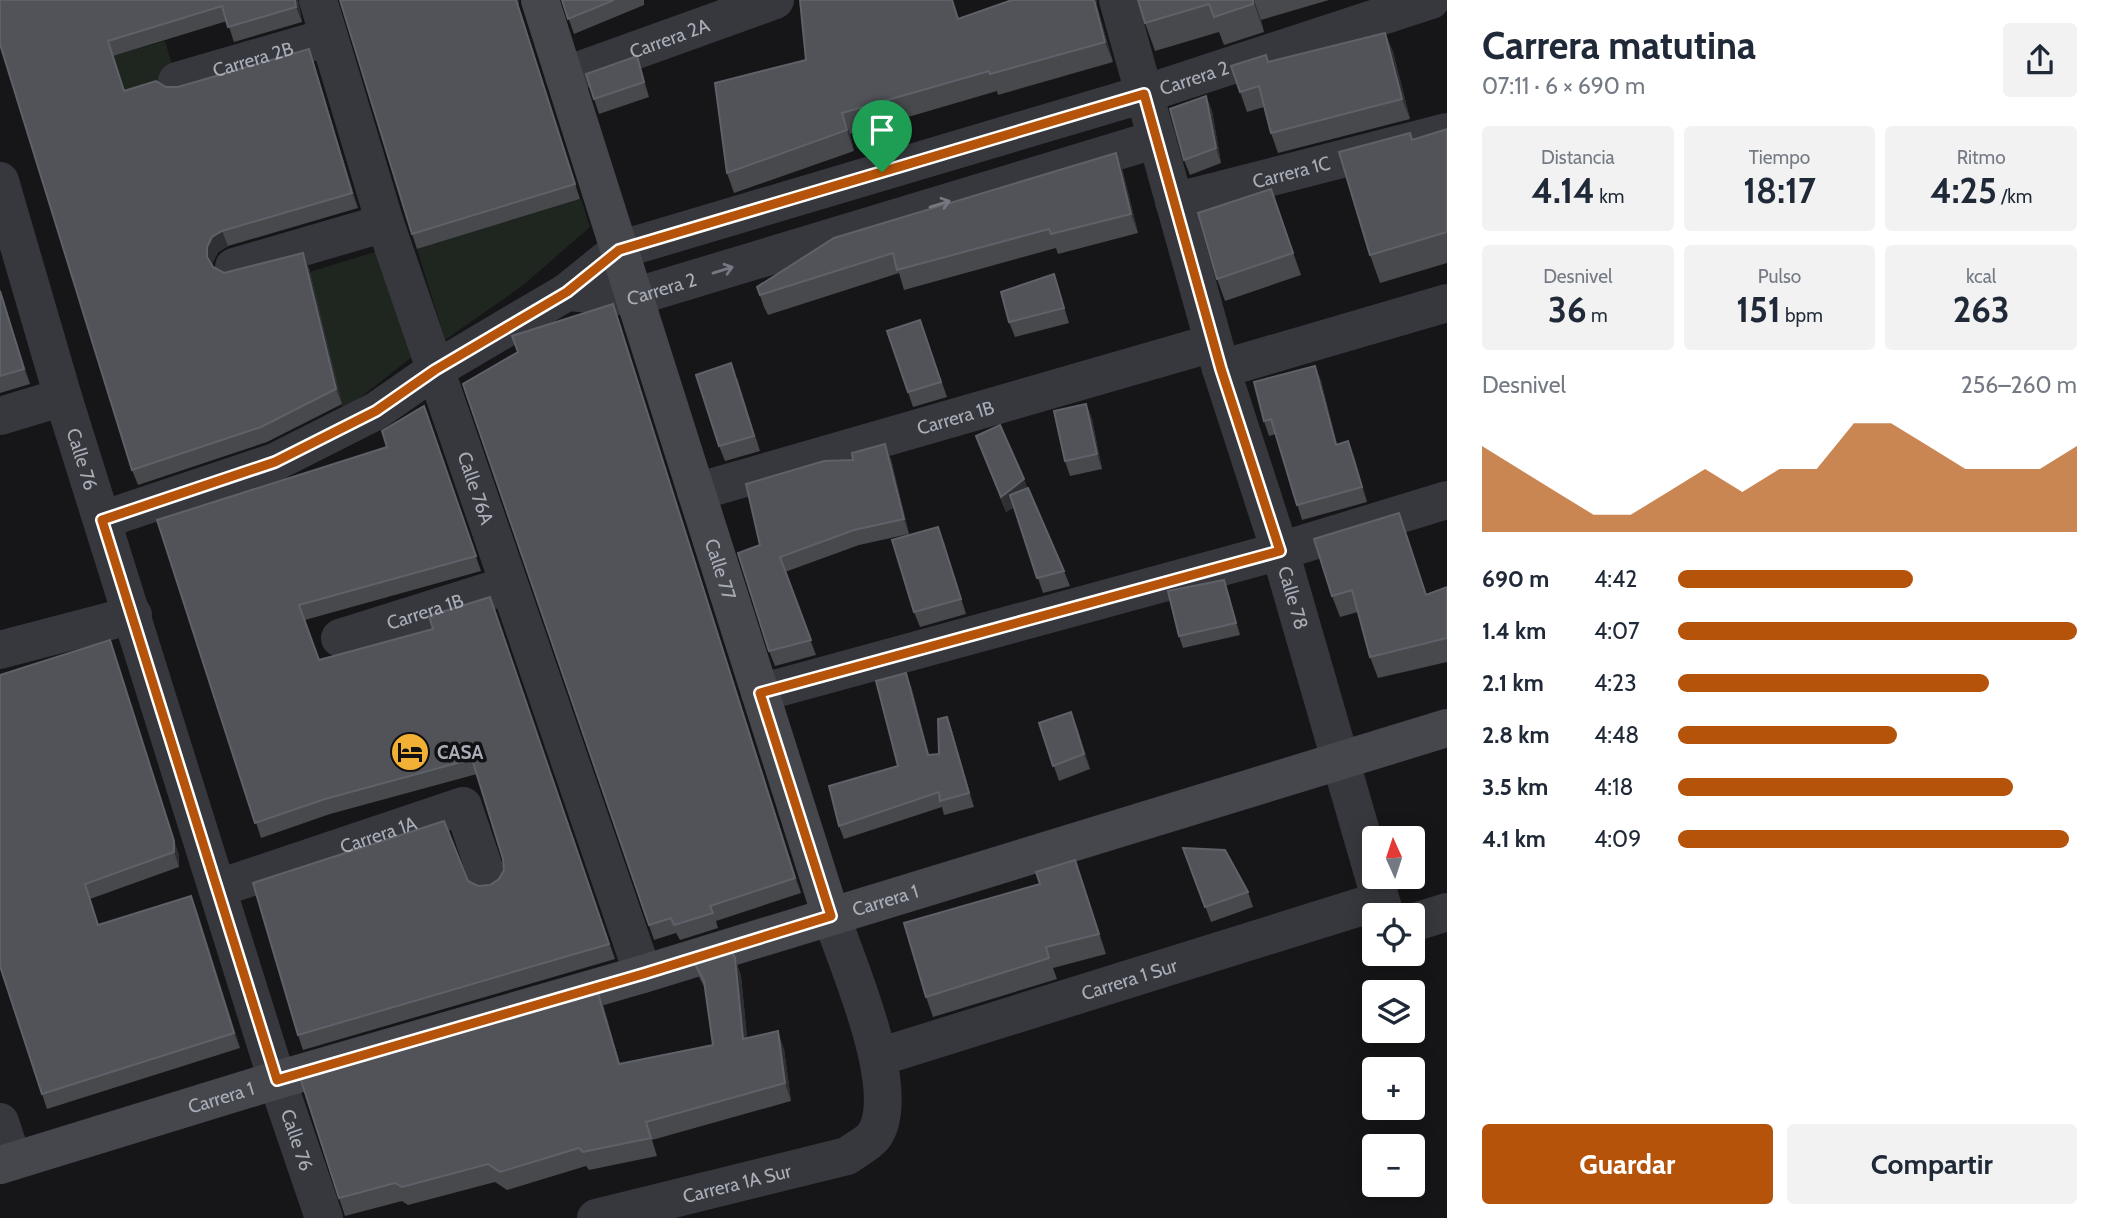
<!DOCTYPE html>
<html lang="es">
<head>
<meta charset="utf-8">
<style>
  :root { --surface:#fff; --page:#f2f2f3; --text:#1f2937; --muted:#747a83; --accent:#b45309 }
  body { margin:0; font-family:Cabin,sans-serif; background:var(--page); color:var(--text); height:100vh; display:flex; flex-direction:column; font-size:26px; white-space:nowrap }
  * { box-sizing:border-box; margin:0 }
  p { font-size:23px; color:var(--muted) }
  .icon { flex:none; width:38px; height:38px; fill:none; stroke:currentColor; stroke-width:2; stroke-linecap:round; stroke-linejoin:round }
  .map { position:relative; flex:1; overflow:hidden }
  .drawer { display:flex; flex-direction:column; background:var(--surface); width:665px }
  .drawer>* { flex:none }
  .needle { width:46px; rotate:357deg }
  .tools { position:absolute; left:1362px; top:826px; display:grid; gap:14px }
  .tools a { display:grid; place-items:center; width:63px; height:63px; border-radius:7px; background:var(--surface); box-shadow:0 4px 18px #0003; font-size:35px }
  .pin { position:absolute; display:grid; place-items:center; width:60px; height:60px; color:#fff; margin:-72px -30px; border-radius:50% 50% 50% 0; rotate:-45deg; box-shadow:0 0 7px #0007 }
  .pin .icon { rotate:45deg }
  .round { display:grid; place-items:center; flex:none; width:74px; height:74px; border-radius:7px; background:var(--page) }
  .head { display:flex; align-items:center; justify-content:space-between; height:119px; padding:0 35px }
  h1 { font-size:38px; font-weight:800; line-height:52px }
  .stats { display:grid; grid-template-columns:repeat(3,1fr); gap:10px; height:119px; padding:7px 35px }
  .stats div { display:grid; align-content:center; border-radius:7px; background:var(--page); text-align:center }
  .stats b { font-size:35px; font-weight:800 }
  .stats small { font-size:19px; font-weight:400 }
  .stats p { font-size:19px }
  .chart { height:196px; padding:14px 35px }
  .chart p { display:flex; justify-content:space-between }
  .chart svg { width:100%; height:126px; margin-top:7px; fill:var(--accent); opacity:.7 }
  .button { display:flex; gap:14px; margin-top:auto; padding:14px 35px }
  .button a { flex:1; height:80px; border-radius:7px; background:var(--accent); color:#fff; font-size:28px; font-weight:800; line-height:80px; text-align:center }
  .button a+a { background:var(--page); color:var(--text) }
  ul { padding:0 35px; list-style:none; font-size:23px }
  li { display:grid; grid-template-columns:112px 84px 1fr; align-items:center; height:52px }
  li i { height:18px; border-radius:9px; background:var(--accent) }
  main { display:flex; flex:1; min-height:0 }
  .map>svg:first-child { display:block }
</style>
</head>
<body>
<main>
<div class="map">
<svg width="1447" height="1218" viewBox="0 0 1447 1218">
  <rect width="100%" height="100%" fill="#161618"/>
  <g fill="#1e261f">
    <path d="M165 41 177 81 129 107 113 56Z"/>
    <path d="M581 199 590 227 522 286 445 340 417 249Z"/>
    <path d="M384 249 412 357 343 411 310 272Z"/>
  </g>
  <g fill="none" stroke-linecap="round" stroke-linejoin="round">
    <g stroke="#37383d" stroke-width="38">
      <path id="s1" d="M318 0 385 223 643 974"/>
      <path id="s2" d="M1118 0 1221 369 1280 551 1385 915"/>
      <path id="s3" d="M564 76 775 0"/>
      <path id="s4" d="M177 81 329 37"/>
      <path id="s5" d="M0 181 63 397 277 1080 324 1218"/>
      <path id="s6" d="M1174 202 1447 132"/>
      <path d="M234 267 385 223"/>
      <path id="s7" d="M567 292 634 297 1157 139"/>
      <path d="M1221 369 1447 303"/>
      <path d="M0 416 63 397"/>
      <path id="s8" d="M696 492 1213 343"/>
      <path id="s9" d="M102 520 275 462 376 411 435 370 567 292 619 250 1144 94 1431 0"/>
      <path id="s10" d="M340 638 509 585"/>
      <path d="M0 650 133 615"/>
      <path d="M760 693 1280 551 1447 500"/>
      <path id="s11" d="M219 888 463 806 488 880"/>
      <path d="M1412 923 1447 912"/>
      <path id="s12" d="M879 1057 1379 901"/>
      <path d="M0 1122 13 1161"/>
      <path id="s13" d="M596 1218 847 1156C855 1150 867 1144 873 1137 906 1096 847 962 831 916"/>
    </g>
    <g stroke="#45474d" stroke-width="38">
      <path id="s14" d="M540 0 831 916"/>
      <path id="s15" d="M0 1165 277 1080 643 974 1447 728"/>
    </g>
  </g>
  <g fill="#47494d">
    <path d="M0 0H298L302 22 234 42 227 21 113 56 124 91 166 87H178L314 64 358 208 228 246 218 252 213 262V267L224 273 309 268 342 404 267 442 138 485 132 470Z"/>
    <path d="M562 0H644V5L574 34Z"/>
    <path d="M1012 0H1097V6L1113 62 998 95 997 91 850 134 854 151 734 193 727 173 806 60 959 19Z"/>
    <path d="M1138 0H1329L1261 20 1264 32 1224 45 1219 32 1155 51 1145 23Z"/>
    <path d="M519 7 580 199 417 249 412 234Z"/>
    <path d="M1385 33 1393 52 1410 119 1278 153 1271 133 1264 107 1247 112 1231 66 1269 62Z"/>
    <path d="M637 56 649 97 599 114 594 99Z"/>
    <path d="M1206 96 1212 111 1221 163 1190 175 1184 160Z"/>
    <path d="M1447 129V263L1380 283 1370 255 1413 139Z"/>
    <path d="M1116 153 1123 172 1138 233 1058 254 1056 248 904 290 899 273 768 315 764 307 757 287Z"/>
    <path d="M1271 189 1301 275 1225 301 1217 279Z"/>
    <path d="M1054 274 1069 323 1015 337 1009 322Z"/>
    <path d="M0 289 30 384 0 393Z"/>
    <path d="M613 304 801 893 716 921 718 928 680 940 676 933 654 940 463 384Z"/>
    <path d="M920 320 947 397 913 407 887 331Z"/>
    <path d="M1315 366 1321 381 1337 444 1354 456 1367 502 1302 520 1276 434 1269 436 1264 421Z"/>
    <path d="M737 378 760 451 725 461 719 446Z"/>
    <path d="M1086 404 1092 419 1102 469 1070 476 1065 461Z"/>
    <path d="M424 406 481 571 305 620 319 660 433 629 490 597 615 959 303 1050 298 1035 468 881 478 886 490 885 499 879 504 870 503 859 477 774 330 814 261 838 157 520 387 447Z"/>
    <path d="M885 444 891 459 909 534 859 545 785 572 816 655 775 666 769 651 760 545 853 460Z"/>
    <path d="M982 451 1027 488 1064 571 1070 586 1043 593 1014 507 1006 512Z"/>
    <path d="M1407 535 1426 594 1447 587V662L1378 678 1370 657 1358 612 1340 617 1332 596Z"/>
    <path d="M944 542 966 614 920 627 914 612Z"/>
    <path d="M1228 592 1240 635 1183 648 1179 636Z"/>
    <path d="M115 655 179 856V867L90 899 98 925 197 911 240 1048 47 1109 42 1094Z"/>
    <path d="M911 686 929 755 939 754 952 731 974 807 944 815 942 807 844 839 839 826 898 766Z"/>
    <path d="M1039 723 1077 727 1090 769 1059 781Z"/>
    <path d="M1183 848 1248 892 1253 907 1211 922Z"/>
    <path d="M1082 880 1106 954 1053 968 1057 979 933 1017 926 997Z"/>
    <path d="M735 958 741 976 747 1038 784 1049 791 1101 652 1140 657 1156 589 1170 586 1166 507 1190 495 1182 408 1205 402 1201 345 1216 339 1198 597 990 604 1008 620 1064 713 1045 705 988 700 979 694 962Z"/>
  </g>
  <g fill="#2f3033">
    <path d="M295 0H298L302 22 296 7Z"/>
    <path d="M516 0H519V7L580 199Z"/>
    <path d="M1094 0H1097V6L1113 62 1105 42Z"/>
    <path d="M1253 0H1254L1261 20 1264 32Z"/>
    <path d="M1385 33 1393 52 1410 119 1402 99Z"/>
    <path d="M309 49 314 64 358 208 352 193Z"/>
    <path d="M637 56 642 71 649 97 644 82Z"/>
    <path d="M1206 96 1212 111 1221 163 1216 148Z"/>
    <path d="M842 113 850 134 854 151 847 130Z"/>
    <path d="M1116 153 1123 172 1138 233 1131 214Z"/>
    <path d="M222 231 228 246 218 252 213 262V272L207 257V247L212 237Z"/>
    <path d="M303 253 309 268 342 404 336 389Z"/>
    <path d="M0 289 30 384 24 369Z"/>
    <path d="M613 304 618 319 801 893 795 878Z"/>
    <path d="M1315 366 1321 381 1341 460 1336 445Z"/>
    <path d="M1086 404 1092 419 1102 469 1097 454Z"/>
    <path d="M1348 441 1354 456 1367 502 1362 487Z"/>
    <path d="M885 444 891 459 909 534 904 519Z"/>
    <path d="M1024 479 1030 494 1006 512 1001 497Z"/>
    <path d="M938 527 944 542 966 614 961 599Z"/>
    <path d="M1224 580 1228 592 1240 635 1236 623Z"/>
    <path d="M110 640 179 856V867L174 852Z"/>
    <path d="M906 673 911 686 933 769 928 755Z"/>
    <path d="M1071 712 1077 727 1090 769 1084 754Z"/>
    <path d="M947 717 952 731 974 807 969 793Z"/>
    <path d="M1075 860 1082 880 1106 954 1099 934Z"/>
    <path d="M191 896 197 911 240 1048 234 1033Z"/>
    <path d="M735 958 741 976 749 1056 743 1039Z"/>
    <path d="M597 990 604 1008 625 1082 619 1064Z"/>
    <path d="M778 1031 784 1049 791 1101 785 1083Z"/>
  </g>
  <g fill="#525359" stroke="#5f6168" stroke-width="2">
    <path d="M0 0H295L296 7 228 27 222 6 108 41 124 91 156 81 166 87H178L309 49 352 193 222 231 212 237 207 247V257L213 267 224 273 303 253 336 389 261 427 132 470 0 44Z"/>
    <path d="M340 0H516L575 184 412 234Z"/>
    <path d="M562 0H614L568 19Z"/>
    <path d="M800 0H952L958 19 1012 0H1094L1105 42 990 74 989 71 842 113 847 130 727 173 715 83 806 60Z"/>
    <path d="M1138 0H1253V4L1214 17 1209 4 1145 23Z"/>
    <path d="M1385 33 1402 99 1271 133 1259 86 1240 92 1231 66 1266 55 1268 62Z"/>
    <path d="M637 56 644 82 594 99 586 74Z"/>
    <path d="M1206 96 1216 148 1184 160 1170 109Z"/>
    <path d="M1447 129V232L1370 255 1339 152 1410 133 1412 140Z"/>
    <path d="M1116 153 1131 214 1051 234 1049 229 897 270 893 253 760 295 757 287 834 238Z"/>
    <path d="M1271 189 1293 253 1217 279 1198 213Z"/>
    <path d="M1054 274 1064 308 1009 322 1001 292Z"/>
    <path d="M0 291 24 369 0 376Z"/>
    <path d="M613 304 795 878 710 906 713 913 674 925 671 918 649 925 463 384 518 352 512 336Z"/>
    <path d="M920 320 941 382 908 392 887 331Z"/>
    <path d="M731 363 754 436 719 446 696 375Z"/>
    <path d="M1315 366 1336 445 1348 441 1362 487 1297 505 1271 419 1264 421 1254 382Z"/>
    <path d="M1086 404 1097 454 1065 461 1054 411Z"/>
    <path d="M424 406 476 556 299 605 319 660 433 629 429 616 490 597 609 944 298 1035 253 883 444 821 468 881 478 886 490 885 499 879 504 870 503 859 472 759 325 799 255 823 157 520 387 447 382 431Z"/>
    <path d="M1000 425 1024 479 1001 497 976 436Z"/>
    <path d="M885 444 904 519 854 530 780 557 811 640 769 651 738 553 760 545 746 484 824 461 853 460 852 453Z"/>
    <path d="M1028 488 1064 571 1037 578 1010 495Z"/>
    <path d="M1399 513 1426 595 1447 587V638L1370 657 1352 590 1332 596 1314 539Z"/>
    <path d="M938 527 961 599 914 612 892 540Z"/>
    <path d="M1224 580 1236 623 1179 636 1168 591Z"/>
    <path d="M110 640 174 841V852L85 884 98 925 191 896 234 1033 42 1094 0 966V675Z"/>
    <path d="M906 673 928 755 939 754 938 719 947 717 969 793 940 801 939 792 839 826 829 786 898 766 876 681Z"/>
    <path d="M1071 712 1084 754 1053 766 1039 723Z"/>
    <path d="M1183 848 1225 850 1248 892 1205 907Z"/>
    <path d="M1075 860 1099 934 1046 947 1049 958 926 997 904 923 1040 884 1036 872Z"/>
    <path d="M731 950 735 958 743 1039 778 1031 785 1083 646 1122 651 1138 583 1152 579 1148 500 1172 488 1164 402 1187 395 1183 339 1198 300 1077 597 990 619 1064 713 1045 704 981 694 962Z"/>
  </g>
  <defs><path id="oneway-shaft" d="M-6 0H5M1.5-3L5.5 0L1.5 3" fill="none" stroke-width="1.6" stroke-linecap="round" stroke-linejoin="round" transform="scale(1.75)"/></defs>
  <g stroke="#757881">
    <use href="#oneway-shaft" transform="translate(940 204) rotate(-17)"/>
    <use href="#oneway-shaft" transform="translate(723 270) rotate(-17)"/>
  </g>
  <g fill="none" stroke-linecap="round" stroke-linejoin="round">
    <defs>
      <path id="route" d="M1144 94 1221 369 1280 551 760 693 831 916 643 974 277 1080 102 520 275 462 376 411 435 370 567 292 619 250Z"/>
    </defs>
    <use href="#route" stroke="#fff" stroke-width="14"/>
    <use href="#route" stroke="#b45309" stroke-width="9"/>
  </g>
  <defs>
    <symbol id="hotel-disc" viewBox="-11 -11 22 22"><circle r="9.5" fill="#f2b134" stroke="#111113"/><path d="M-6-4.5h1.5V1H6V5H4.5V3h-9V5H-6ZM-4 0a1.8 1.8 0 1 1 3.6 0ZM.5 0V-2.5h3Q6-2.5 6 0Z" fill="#111"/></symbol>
  </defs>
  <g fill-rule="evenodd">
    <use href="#hotel-disc" x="388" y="730" width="44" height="44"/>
  </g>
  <g text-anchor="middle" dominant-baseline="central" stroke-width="7" stroke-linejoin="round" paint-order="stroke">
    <g font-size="19" fill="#a8adb8" stroke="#111113">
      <text stroke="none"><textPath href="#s3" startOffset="112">Carrera 2A</textPath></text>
      <text stroke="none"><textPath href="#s4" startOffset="79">Carrera 2B</textPath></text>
      <text stroke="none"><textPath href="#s9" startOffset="1188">Carrera 2</textPath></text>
      <text stroke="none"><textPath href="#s6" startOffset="121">Carrera 1C</textPath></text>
      <text stroke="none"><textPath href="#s7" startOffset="96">Carrera 2</textPath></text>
      <text stroke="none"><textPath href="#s8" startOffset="270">Carrera 1B</textPath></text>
      <text stroke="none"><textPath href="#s5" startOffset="290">Calle 76</textPath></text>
      <text stroke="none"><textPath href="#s1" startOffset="513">Calle 76A</textPath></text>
      <text stroke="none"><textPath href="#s14" startOffset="597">Calle 77</textPath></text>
      <text stroke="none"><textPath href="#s2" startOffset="623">Calle 78</textPath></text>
      <text stroke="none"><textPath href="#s10" startOffset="89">Carrera 1B</textPath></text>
      <text stroke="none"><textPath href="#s11" startOffset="168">Carrera 1A</textPath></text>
      <text stroke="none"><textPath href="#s15" startOffset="924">Carrera 1</textPath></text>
      <text stroke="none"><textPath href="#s12" startOffset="262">Carrera 1 Sur</textPath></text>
      <text stroke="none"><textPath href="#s15" startOffset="231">Carrera 1</textPath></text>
      <text stroke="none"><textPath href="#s5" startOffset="1004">Calle 76</textPath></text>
      <text stroke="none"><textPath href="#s13" startOffset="145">Carrera 1A Sur</textPath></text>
    </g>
    <g font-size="19" font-weight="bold" fill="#a8adb8" stroke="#111113" text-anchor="start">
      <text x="437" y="752">CASA</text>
    </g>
  </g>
</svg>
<div class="tools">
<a><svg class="needle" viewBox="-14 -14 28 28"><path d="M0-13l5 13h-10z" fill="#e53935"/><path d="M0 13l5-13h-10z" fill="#747a83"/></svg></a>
<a><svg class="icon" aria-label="locate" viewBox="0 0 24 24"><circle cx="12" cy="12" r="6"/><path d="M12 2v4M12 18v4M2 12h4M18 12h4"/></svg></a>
<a><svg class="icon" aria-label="layers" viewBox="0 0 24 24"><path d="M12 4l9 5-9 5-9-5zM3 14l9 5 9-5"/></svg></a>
<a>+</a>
<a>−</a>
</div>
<div class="pin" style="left:882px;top:172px;background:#1e9e55"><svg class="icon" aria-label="arrive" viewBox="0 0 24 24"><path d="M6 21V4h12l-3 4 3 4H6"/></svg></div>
</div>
<section class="drawer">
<div class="head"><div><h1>Carrera matutina</h1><p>07:11 · 6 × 690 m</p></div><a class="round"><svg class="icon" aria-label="share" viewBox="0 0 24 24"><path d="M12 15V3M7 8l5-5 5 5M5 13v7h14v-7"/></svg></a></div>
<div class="stats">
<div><p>Distancia</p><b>4.14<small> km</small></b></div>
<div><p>Tiempo</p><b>18:17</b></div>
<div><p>Ritmo</p><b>4:25<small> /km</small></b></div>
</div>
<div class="stats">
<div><p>Desnivel</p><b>36<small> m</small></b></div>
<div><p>Pulso</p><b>151<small> bpm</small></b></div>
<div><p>kcal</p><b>263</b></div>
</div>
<div class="chart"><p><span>Desnivel</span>256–260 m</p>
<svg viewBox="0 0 160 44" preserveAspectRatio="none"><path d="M0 44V14L10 22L20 30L30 38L40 38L50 30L60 22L70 30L80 22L90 22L100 6L110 6L120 14L130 22L140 22L150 22L160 14V44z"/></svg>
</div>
<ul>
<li><b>690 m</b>4:42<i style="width:59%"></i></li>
<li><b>1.4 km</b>4:07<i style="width:100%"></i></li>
<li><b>2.1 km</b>4:23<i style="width:78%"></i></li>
<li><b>2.8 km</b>4:48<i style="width:55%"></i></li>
<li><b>3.5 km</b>4:18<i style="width:84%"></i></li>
<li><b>4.1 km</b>4:09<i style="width:98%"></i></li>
</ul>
<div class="button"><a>Guardar</a><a>Compartir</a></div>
</section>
</main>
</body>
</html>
